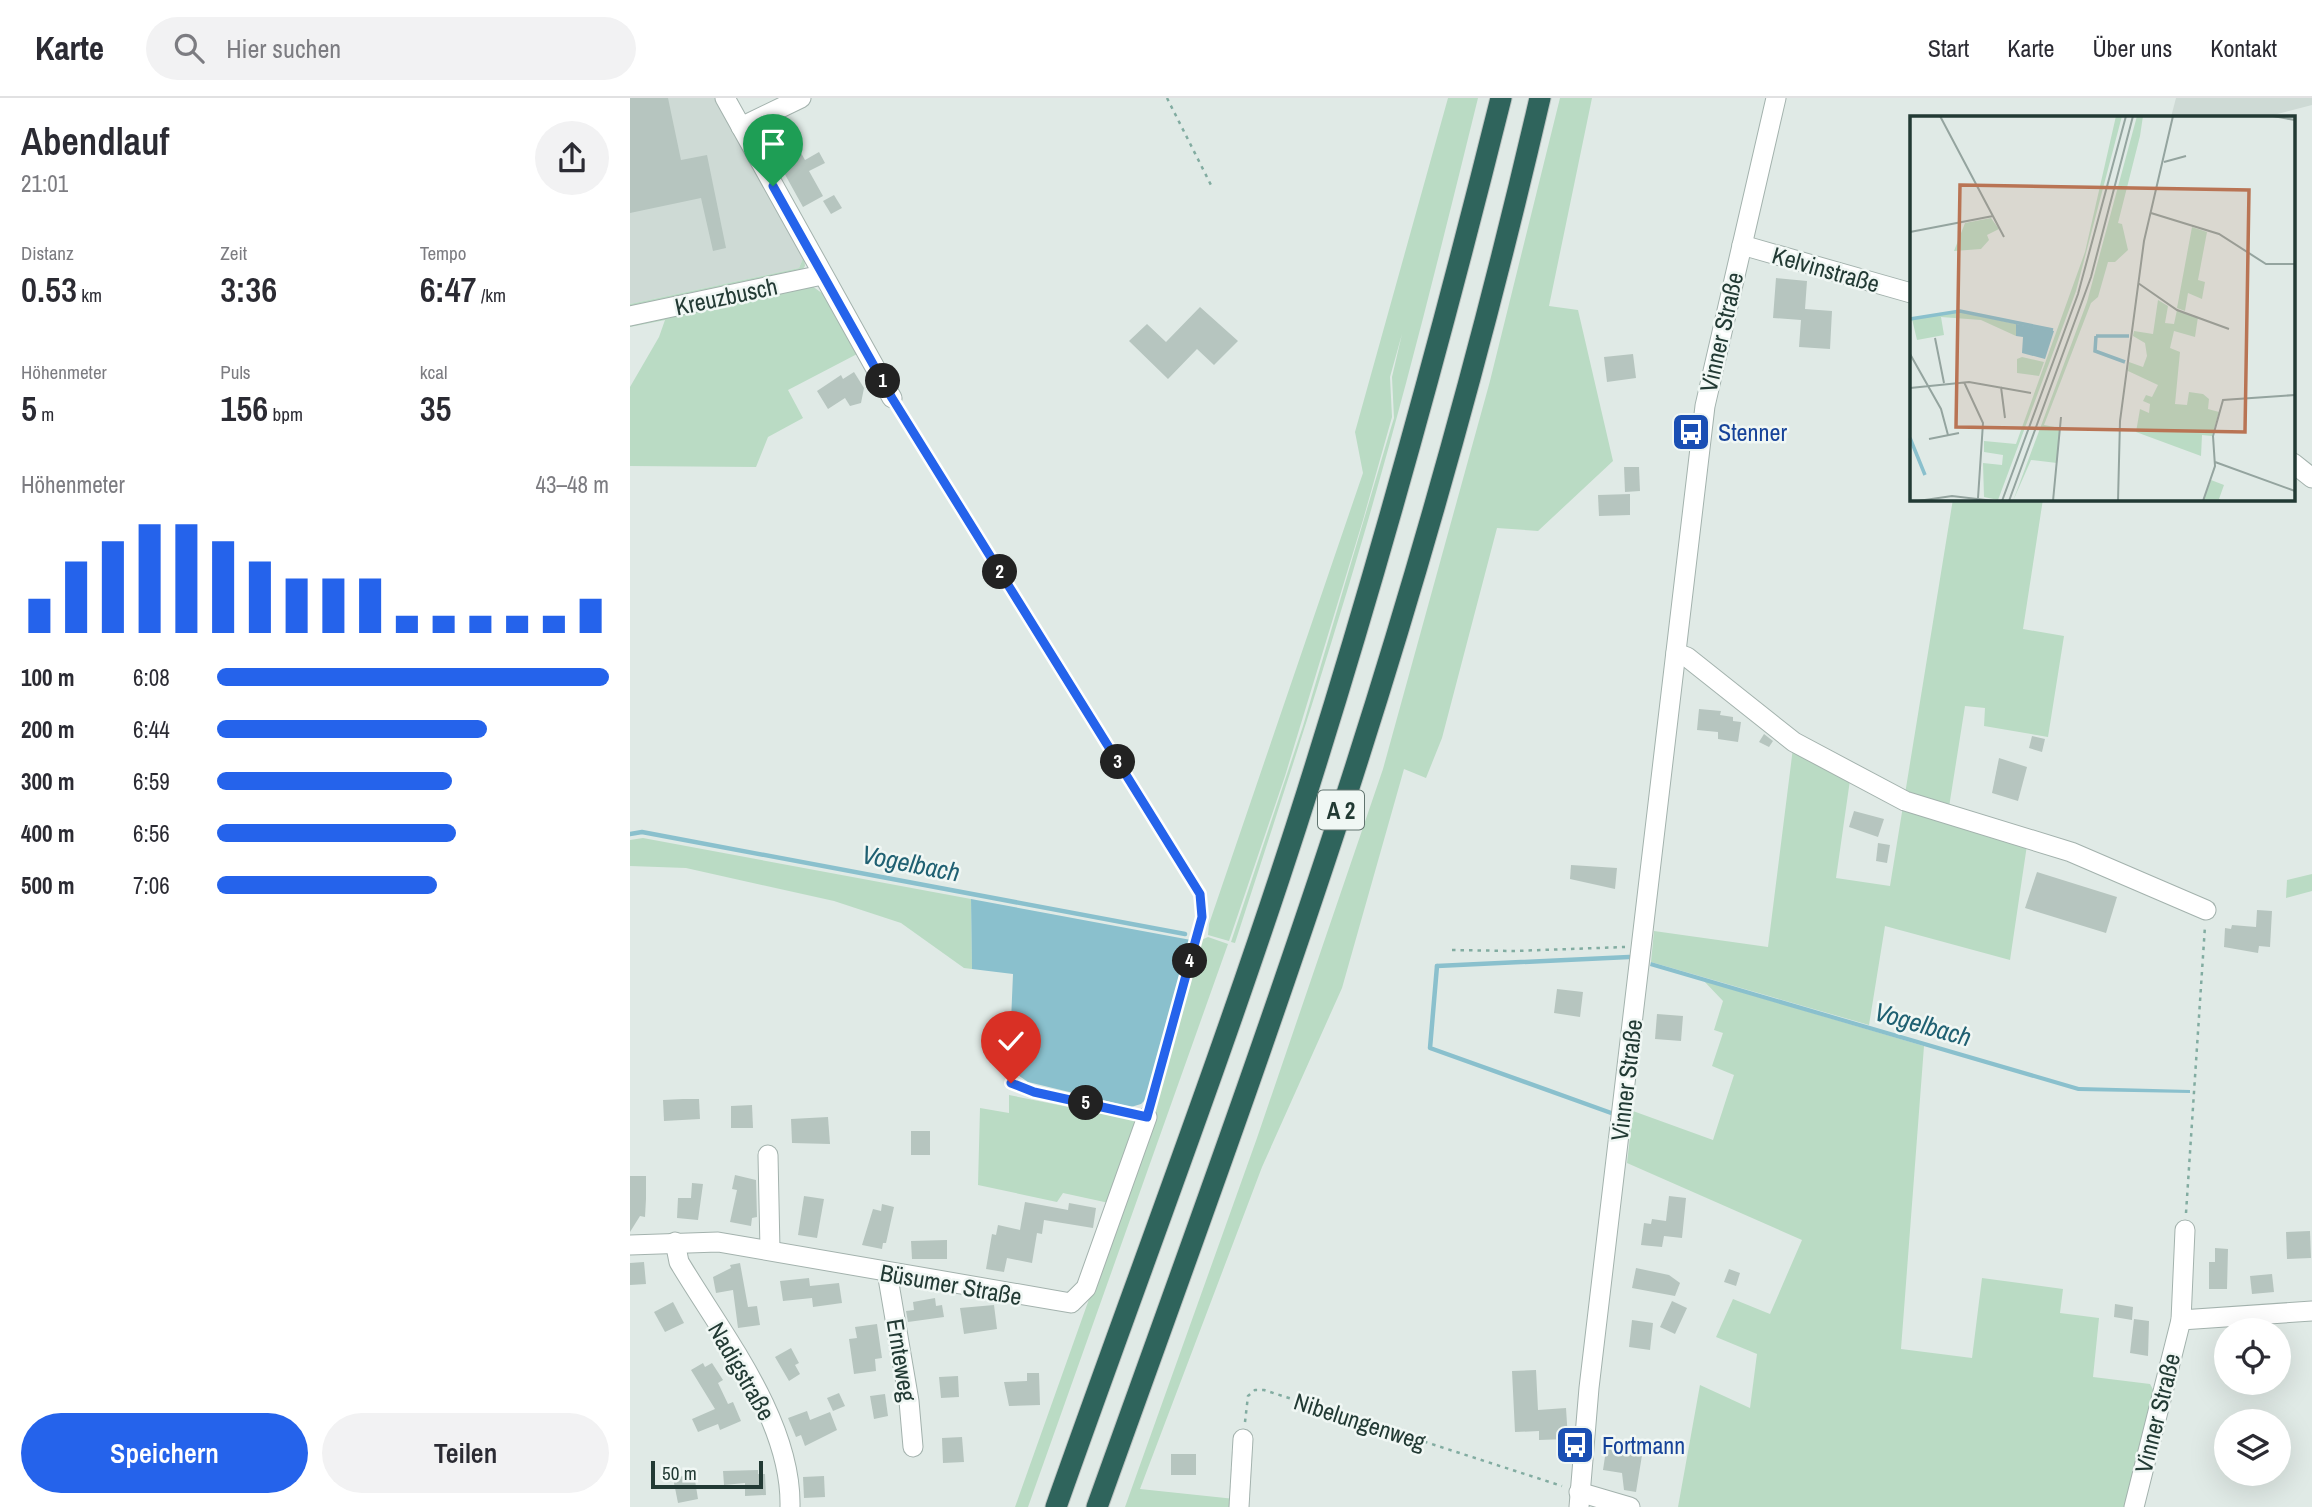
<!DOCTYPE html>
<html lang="de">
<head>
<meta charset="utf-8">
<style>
  :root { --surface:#fff; --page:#f2f2f3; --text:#2b2b33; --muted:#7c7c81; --line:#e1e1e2; --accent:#2563eb }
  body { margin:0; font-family:"Archivo Narrow",sans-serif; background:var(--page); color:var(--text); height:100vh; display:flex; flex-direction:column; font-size:26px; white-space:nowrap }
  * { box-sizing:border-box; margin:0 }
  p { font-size:23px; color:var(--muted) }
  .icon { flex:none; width:38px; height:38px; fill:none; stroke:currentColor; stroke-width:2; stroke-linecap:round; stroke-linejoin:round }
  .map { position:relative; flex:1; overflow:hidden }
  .drawer { display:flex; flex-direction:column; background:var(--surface); width:630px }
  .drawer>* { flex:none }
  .controls { position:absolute; left:1584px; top:1220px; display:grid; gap:14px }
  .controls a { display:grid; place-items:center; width:77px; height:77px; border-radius:50%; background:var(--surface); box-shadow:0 7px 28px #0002; font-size:35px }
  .scale { position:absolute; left:21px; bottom:18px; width:112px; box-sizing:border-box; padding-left:7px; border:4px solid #223a34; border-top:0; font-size:19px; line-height:24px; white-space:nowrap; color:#223a34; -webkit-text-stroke:5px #f0f7f4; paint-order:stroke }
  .pin { position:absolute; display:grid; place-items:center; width:60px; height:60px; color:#fff; margin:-72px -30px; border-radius:50% 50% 50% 0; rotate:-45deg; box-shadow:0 0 7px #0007 }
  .pin .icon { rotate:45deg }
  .km { position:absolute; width:35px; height:35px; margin:-18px; border-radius:50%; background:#222; color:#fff; font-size:19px; line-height:35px; text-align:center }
  .round { display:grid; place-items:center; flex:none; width:74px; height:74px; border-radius:37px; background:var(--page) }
  .head { display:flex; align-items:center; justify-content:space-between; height:119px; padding:0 21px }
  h1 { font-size:38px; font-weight:600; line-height:52px }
  .stats { display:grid; grid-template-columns:repeat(3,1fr); gap:10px; height:119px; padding:7px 21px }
  .stats div { display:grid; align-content:center }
  .stats b { font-size:35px; font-weight:600 }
  .stats small { font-size:19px; font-weight:400 }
  .stats p { font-size:19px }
  .chart { height:196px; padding:14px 21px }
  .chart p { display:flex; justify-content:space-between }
  .chart svg { width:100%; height:126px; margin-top:7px; stroke:var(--accent); stroke-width:6 }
  .cta { display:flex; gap:14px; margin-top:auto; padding:14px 21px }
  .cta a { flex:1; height:80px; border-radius:42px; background:var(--accent); color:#fff; font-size:28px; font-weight:600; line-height:80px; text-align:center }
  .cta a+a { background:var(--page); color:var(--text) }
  ul { padding:0 21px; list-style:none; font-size:23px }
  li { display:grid; grid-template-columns:112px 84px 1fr; align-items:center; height:52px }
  li i { height:18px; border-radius:9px; background:var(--accent) }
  header { display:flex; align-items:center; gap:42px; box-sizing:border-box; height:98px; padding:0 35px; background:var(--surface); border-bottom:2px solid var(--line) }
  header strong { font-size:33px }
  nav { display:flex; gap:38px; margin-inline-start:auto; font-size:24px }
  .search { width:490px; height:63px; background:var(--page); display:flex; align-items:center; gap:18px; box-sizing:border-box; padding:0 24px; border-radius:38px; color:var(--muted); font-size:26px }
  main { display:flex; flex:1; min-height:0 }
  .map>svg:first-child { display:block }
</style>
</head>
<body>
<header>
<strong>Karte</strong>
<div class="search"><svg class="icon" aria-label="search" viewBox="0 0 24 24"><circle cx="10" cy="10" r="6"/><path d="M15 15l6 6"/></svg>Hier suchen</div>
<nav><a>Start</a><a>Karte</a><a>Über uns</a><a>Kontakt</a></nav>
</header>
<main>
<section class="drawer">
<div class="head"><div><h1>Abendlauf</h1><p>21:01</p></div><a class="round"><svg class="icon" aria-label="share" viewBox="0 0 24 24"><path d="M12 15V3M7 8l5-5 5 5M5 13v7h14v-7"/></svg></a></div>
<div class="stats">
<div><p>Distanz</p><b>0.53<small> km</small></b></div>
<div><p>Zeit</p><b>3:36</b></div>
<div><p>Tempo</p><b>6:47<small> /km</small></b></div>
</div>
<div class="stats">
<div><p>Höhenmeter</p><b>5<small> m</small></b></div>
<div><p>Puls</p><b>156<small> bpm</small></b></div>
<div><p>kcal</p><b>35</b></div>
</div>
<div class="chart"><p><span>Höhenmeter</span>43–48 m</p>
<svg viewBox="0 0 160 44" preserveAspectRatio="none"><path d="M5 44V32M15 44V19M25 44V12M35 44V6M45 44V6M55 44V12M65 44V19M75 44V25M85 44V25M95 44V25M105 44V38M115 44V38M125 44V38M135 44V38M145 44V38M155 44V32"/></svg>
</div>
<ul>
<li><b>100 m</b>6:08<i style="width:100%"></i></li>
<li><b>200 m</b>6:44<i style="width:69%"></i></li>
<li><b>300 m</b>6:59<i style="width:60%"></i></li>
<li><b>400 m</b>6:56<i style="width:61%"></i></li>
<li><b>500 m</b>7:06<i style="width:56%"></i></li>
</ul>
<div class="cta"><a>Speichern</a><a>Teilen</a></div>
</section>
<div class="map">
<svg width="1682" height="1409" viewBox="0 0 1682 1409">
  <rect width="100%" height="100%" fill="#e0eae6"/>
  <g fill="#cedad5">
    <path d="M0 0H87L174 158 169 170 0 206Z"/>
    <path d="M1546 0H1682V7L1636 19H1541Z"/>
  </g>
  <g fill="#badbc4">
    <path d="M818 0H848C813 142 778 285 737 426 696 567 650 706 605 845L601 844 673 628 760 333 764 320 762 279 772 236 760 279 762 319 733 422 655 678 599 843 578 837 579 826 733 375 725 334Z"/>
    <path d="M930 0H962L919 208 948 212 983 363 908 433 867 430 812 640 796 680 774 671 712 890 632 1069 510 1391 605 1401 604 1409H495L627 1040 753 671 860 283Z"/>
    <path d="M174 158 175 168 171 174 0 214V206L169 170Z"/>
    <path d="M182 188 196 198 229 255 158 292 173 320 138 339 126 369 0 368V289L29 239 35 222 0 229V224Z"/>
    <path d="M1323 401H1413L1393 531 1434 538 1418 639 1354 628 1355 610 1335 608 1319 709 1275 696Z"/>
    <path d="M1163 650 1220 682 1206 780 1260 788 1273 708 1397 747 1380 862 1255 828 1239 927 1021 864 1024 833 1138 849Z"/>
    <path d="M13 740 341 801 342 871 334 870 271 825 204 803 56 770 0 768V742Z"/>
    <path d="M1682 776V793L1656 800 1657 782Z"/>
    <path d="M578 839 598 846 398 1409H385L521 1027 569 843Z"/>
    <path d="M1074 883 1294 948 1271 1251 1342 1260 1352 1180 1433 1191 1430 1215 1469 1220 1463 1279 1520 1286 1526 1297 1499 1409H1048L1070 1287 1120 1310 1127 1256 1086 1239 1103 1201 1140 1216 1172 1142 997 1065 1003 1013 1083 1042 1104 977 1082 968 1093 935 1084 932 1093 903Z"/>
    <path d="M379 997 509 1023 479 1105 433 1095 427 1104 348 1087 350 1010 379 1015Z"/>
  </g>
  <g fill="#8ac0cd">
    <path d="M341 801 561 842 516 1001 511 1006 501 1009 398 984 379 971 383 876 342 871Z"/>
    <path d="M1021 864 1449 989 1560 992V995L1448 993 1020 868Z"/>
  </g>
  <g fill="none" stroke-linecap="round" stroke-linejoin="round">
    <g stroke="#8ac0cd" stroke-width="4.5">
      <path d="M0 736 12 734 555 836"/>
      <path d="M807 868 800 950 984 1016"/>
      <path d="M807 868 999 859"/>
    </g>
  </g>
  <g fill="#b6c5bf">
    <path d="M0 0H38L51 62 77 57 96 150 83 153 71 100 0 115Z"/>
    <path d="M161 37 175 62 189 54 195 65 179 73 193 98 173 109 147 62 151 60 143 46Z"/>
    <path d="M204 97 212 110 201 116 193 103Z"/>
    <path d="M1146 180 1177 183 1175 211 1202 213 1200 251 1169 249 1171 222 1143 220Z"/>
    <path d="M570 209 608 243 584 267 567 251 538 281 499 243 517 226 536 244Z"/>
    <path d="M1003 256 1006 280 977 284 974 259Z"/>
    <path d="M224 274 234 290 231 305 220 308 215 300 198 311 187 293 211 277 213 281Z"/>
    <path d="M994 369H1009L1010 393 995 394Z"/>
    <path d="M1000 396V417L969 418 968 397Z"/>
    <path d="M1069 611 1091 613 1090 617 1103 619V623L1111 624 1108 644 1088 641V634L1067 632Z"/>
    <path d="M1134 636 1143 643 1139 649 1129 644Z"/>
    <path d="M1402 638 1415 641 1412 654 1399 650Z"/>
    <path d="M1369 660 1397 669 1388 703 1362 695Z"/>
    <path d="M1224 713 1254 721 1248 739 1219 729Z"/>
    <path d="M1248 745 1260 747 1257 765 1246 763Z"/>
    <path d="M941 767 987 770 985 791 940 781Z"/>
    <path d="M1407 774 1487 799 1476 835 1395 810Z"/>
    <path d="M1627 812 1642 813 1640 849 1629 848 1628 855 1594 849 1595 830 1601 831 1602 827 1626 829Z"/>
    <path d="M927 891 953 894 950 919 924 915Z"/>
    <path d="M1027 916 1053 918 1051 943 1025 941Z"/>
    <path d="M53 1001H69L70 1021 34 1023 33 1002Z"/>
    <path d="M122 1007 123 1030H101V1008Z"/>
    <path d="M198 1019 200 1046 162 1045 161 1021Z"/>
    <rect x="281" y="1033" width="19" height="24"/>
    <path d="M105 1077 126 1082 127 1119 122 1120 121 1128 100 1124 107 1092 102 1091Z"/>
    <path d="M0 1078H16V1101L15 1119 10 1118 0 1134Z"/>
    <path d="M62 1085 73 1086 68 1122 47 1120 48 1100H61Z"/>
    <path d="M174 1098 194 1101 187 1140 168 1137Z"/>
    <path d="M1039 1098 1056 1100 1052 1140 1034 1138 1032 1149 1011 1147 1014 1125 1021 1126 1022 1121 1036 1123Z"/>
    <path d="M395 1104 438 1112 439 1105 466 1110 463 1130 414 1122 412 1136 407 1135 402 1165 377 1160 374 1174 356 1171 362 1136 366 1137 368 1127 390 1132Z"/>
    <path d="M252 1106 264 1109 256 1145H253L252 1151 232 1147 243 1111 251 1113Z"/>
    <path d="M1680 1133 1681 1160 1657 1161 1656 1134Z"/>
    <path d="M317 1142V1161H282L281 1143Z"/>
    <path d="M1585 1150 1598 1151 1597 1191H1579V1164H1585Z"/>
    <path d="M14 1164 16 1186 0 1187V1165Z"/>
    <path d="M110 1165 118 1209 127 1208 130 1227 108 1230 103 1192 86 1195 83 1179 101 1170 100 1167Z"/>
    <path d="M1006 1170 1039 1177 1050 1185 1045 1198 1002 1190Z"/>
    <path d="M1099 1171 1110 1175 1106 1188 1094 1184Z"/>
    <path d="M1642 1176 1644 1194 1622 1196 1620 1178Z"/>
    <path d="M179 1180 180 1188 209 1185 212 1205 183 1209 182 1200 153 1203 150 1183Z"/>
    <path d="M305 1200 306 1208 312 1207 314 1219 278 1224 276 1213 284 1212 283 1204Z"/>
    <path d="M1042 1203 1057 1210 1045 1236 1030 1229Z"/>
    <path d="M43 1204 54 1225 35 1234 24 1214Z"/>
    <path d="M1485 1206 1503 1209 1502 1222 1484 1219Z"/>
    <path d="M364 1207 367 1231 334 1236 330 1210Z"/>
    <path d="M1504 1221 1519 1223 1518 1258 1500 1255Z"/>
    <path d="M1002 1222 1023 1225 1020 1252 999 1249Z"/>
    <path d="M247 1226 252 1260 245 1261 246 1273 224 1276 219 1241 227 1240 225 1229Z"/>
    <path d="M161 1250 169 1265 165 1267 170 1276 159 1283 145 1259Z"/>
    <path d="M73 1265 75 1269 82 1265 93 1282 88 1285 98 1306 103 1304 111 1323 90 1332 88 1326 68 1334 62 1321 85 1311 61 1272Z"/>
    <path d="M906 1272 908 1312 936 1310 938 1341 909 1342V1333L885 1334 882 1273Z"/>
    <path d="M397 1275H409L410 1307 379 1308 374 1284 397 1283Z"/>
    <path d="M328 1278 329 1299 311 1300 309 1279Z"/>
    <path d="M209 1295 215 1308 203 1313 197 1300Z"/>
    <path d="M255 1296 258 1318 244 1321 240 1298Z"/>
    <path d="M177 1313 180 1322 200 1314 207 1332 175 1348 171 1337 166 1339 158 1320Z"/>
    <path d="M332 1339 334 1364 313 1365 312 1340Z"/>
    <path d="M998 1342 1014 1345 1006 1394 994 1392 992 1375 973 1372 977 1345 997 1348Z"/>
    <rect x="541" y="1356" width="25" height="21"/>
    <path d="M128 1372V1376H135L136 1397 115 1398V1385L94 1387 93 1373Z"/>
    <path d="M64 1376 68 1401 48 1405 43 1380Z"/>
    <path d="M194 1378 195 1399 174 1400 173 1379Z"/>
  </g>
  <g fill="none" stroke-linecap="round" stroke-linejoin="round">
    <defs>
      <g id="minor">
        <path d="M95 0 262 300"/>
        <path d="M111 29 171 0"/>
        <path d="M1112 147 1281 195"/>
        <path d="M0 218 192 177"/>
        <path d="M1663 365 1682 380"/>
        <path d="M1046 555 1057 559 1164 644 1275 703 1441 754 1576 812"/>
        <path d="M138 1057 140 1152"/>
        <path d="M45 1144 49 1164C92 1236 162 1323 160 1409"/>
        <path d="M0 1147 88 1144 441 1205 456 1190 517 1019"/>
        <path d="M257 1174 279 1303 283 1349"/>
        <path d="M1551 1222 1682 1213"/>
        <path d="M949 1394 1000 1409"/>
        <path d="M609 1409 613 1341"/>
        <path d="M949 1409 959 1290 1075 308 1146 0"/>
        <path d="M1504 1409 1551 1222 1555 1132"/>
      </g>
      <g id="highway">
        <path d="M426 1409C506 1183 592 958 666 729 743 489 810 245 871 0"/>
        <path d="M467 1409C554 1167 643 925 722 680 794 456 857 229 910 0"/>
      </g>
    </defs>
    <use href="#minor" stroke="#a3b2ad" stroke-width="21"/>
    <use href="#highway" stroke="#bdc4c2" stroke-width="23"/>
    <g stroke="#82aca1" stroke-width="2.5" stroke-dasharray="3.5 5" stroke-linecap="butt">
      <path d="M537 0 582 89"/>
      <path d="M271 314 570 796 572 819 521 1003"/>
      <path d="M822 852 884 853 995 849"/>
      <path d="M371 949 377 979 389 989 502 1015"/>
      <path d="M1556 1115 1575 828"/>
      <path d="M615 1324 618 1298 625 1292H634L932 1388"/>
    </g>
    <use href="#minor" stroke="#fff" stroke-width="19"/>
    <use href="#highway" stroke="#2f645c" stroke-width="21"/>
  </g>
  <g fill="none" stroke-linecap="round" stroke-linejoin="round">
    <defs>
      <path id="route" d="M143 88 262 300 570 796 572 819 517 1019 404 994 381 985"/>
    </defs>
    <use href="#route" stroke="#fff" stroke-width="14"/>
    <use href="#route" stroke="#2563eb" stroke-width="9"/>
  </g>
  <defs>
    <symbol id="bus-square" viewBox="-11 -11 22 22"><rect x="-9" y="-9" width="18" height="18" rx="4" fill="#1a4fb4" stroke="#f0f7f4"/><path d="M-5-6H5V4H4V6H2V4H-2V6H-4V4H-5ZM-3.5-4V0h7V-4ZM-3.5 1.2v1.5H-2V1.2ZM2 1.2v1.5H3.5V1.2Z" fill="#fff"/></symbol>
  </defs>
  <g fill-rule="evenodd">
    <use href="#bus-square" x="1039" y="312" width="44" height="44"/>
    <use href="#bus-square" x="923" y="1325" width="44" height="44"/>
  </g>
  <g text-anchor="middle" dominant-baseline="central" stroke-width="5" stroke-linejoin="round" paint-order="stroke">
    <rect fill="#f0f7f4" stroke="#60736e" stroke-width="2" x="688" y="692.5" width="46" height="39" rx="5"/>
    <g font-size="23" font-weight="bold" fill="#223a34">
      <text x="711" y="712">A 2</text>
    </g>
    <g font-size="24" fill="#223a34" stroke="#f0f7f4">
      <text transform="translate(1196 171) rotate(16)">Kelvinstraße</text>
      <text transform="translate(96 198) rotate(-12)">Kreuzbusch</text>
      <text transform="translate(1091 234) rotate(-77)">Vinner Straße</text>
      <text transform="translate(996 982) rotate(-83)">Vinner Straße</text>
      <text transform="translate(321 1186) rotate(10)">Büsumer Straße</text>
      <text transform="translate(272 1262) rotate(81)">Ernteweg</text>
      <text transform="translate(112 1273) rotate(60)">Nadigstraße</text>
      <text transform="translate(1527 1315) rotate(-76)">Vinner Straße</text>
      <text transform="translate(730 1323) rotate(18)">Nibelungenweg</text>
    </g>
    <g font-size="24" fill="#164399" stroke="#f0f7f4" text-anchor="start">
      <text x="1088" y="334">Stenner</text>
      <text x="972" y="1347">Fortmann</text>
    </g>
    <g font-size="26" font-style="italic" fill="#1f6072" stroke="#f0f7f4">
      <text transform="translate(281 765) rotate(11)">Vogelbach</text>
      <text transform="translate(1293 926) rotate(16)">Vogelbach</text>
    </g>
  </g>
  <g transform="translate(1280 18)">
    <rect width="385" height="385" fill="#e0eae6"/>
    <path d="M206 0H212L166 175 88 384 74 381 73 347 92 349 93 339 74 336V325L106 328 175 136ZM227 0H233L230 20 208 107 212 108 218 134 205 146H198L188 181 181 187 134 309 150 312 147 347 121 344 103 385 177 186ZM81 102 89 113 77 119 79 124 71 133 44 135 55 107ZM282 111 297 116 288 164 295 166 292 183 278 177 275 195 267 192ZM248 184 258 190 255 207 264 208 267 194 288 201 285 221 264 215 260 232 270 236 265 288 277 289 279 276 293 278 299 283 298 293 309 296 302 320 292 319 291 340 226 316 230 293 239 297 240 288 233 285 236 279 242 281 248 269 218 255 219 246 233 251 237 240 235 227 223 220 224 215 243 218ZM50 196 106 208V220L71 204 31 201 34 219 7 224 2 203ZM112 241 134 246 129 260 107 257V243ZM301 364 314 369 309 383 314 385H293Z" fill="#badbc4"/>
    <path d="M106 208 144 215 135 243 112 237 113 221 106 220Z" fill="#8ac0cd"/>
    <path fill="none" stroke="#8ac0cd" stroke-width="3.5" d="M0 203 50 195 143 214M186 220 185 235 215 246M186 220H219M0 322 15 359"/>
    <path fill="none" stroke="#94a49f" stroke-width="2" d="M30 0 94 121M363 0 385 4M254 46 276 40M241 97 309 118 356 148H385M0 116 83 100M228 167 267 194 319 213M25 222 34 267M0 238 31 293 38 319M54 266 73 307 68 382M91 271 95 302M0 272 59 266 121 277M19 323 49 317M305 346 385 375M8 385 42 380 84 385M92 385 168 178 216 0M99 385 181 161 223 0M143 385 151 301M208 385 210 305 234 125 263 0M293 385 305 350 303 320 313 284 385 279"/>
    <path fill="#b97454" fill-opacity="0.15" stroke="#b97454" stroke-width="3.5" d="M50 69 339 74 335 316 46 311Z"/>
    <rect width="385" height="385" fill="none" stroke="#223a34" stroke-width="3.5"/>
  </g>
</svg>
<div class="controls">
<a><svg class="icon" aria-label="locate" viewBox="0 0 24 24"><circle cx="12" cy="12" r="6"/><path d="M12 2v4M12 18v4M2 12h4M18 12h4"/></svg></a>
<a><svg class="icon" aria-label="layers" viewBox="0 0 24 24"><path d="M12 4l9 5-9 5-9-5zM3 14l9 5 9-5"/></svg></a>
</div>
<div class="scale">50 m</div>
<div class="pin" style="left:143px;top:88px;background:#1e9e55"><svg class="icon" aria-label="arrive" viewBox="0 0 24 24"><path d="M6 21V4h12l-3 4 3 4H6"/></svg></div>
<div class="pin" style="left:381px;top:985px;background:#d93025"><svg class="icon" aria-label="check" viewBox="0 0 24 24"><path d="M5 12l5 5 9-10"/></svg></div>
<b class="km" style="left:253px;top:283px">1</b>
<b class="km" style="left:370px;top:474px">2</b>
<b class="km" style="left:488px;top:664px">3</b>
<b class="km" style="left:560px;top:863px">4</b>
<b class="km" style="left:456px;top:1005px">5</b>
</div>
</main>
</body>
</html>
